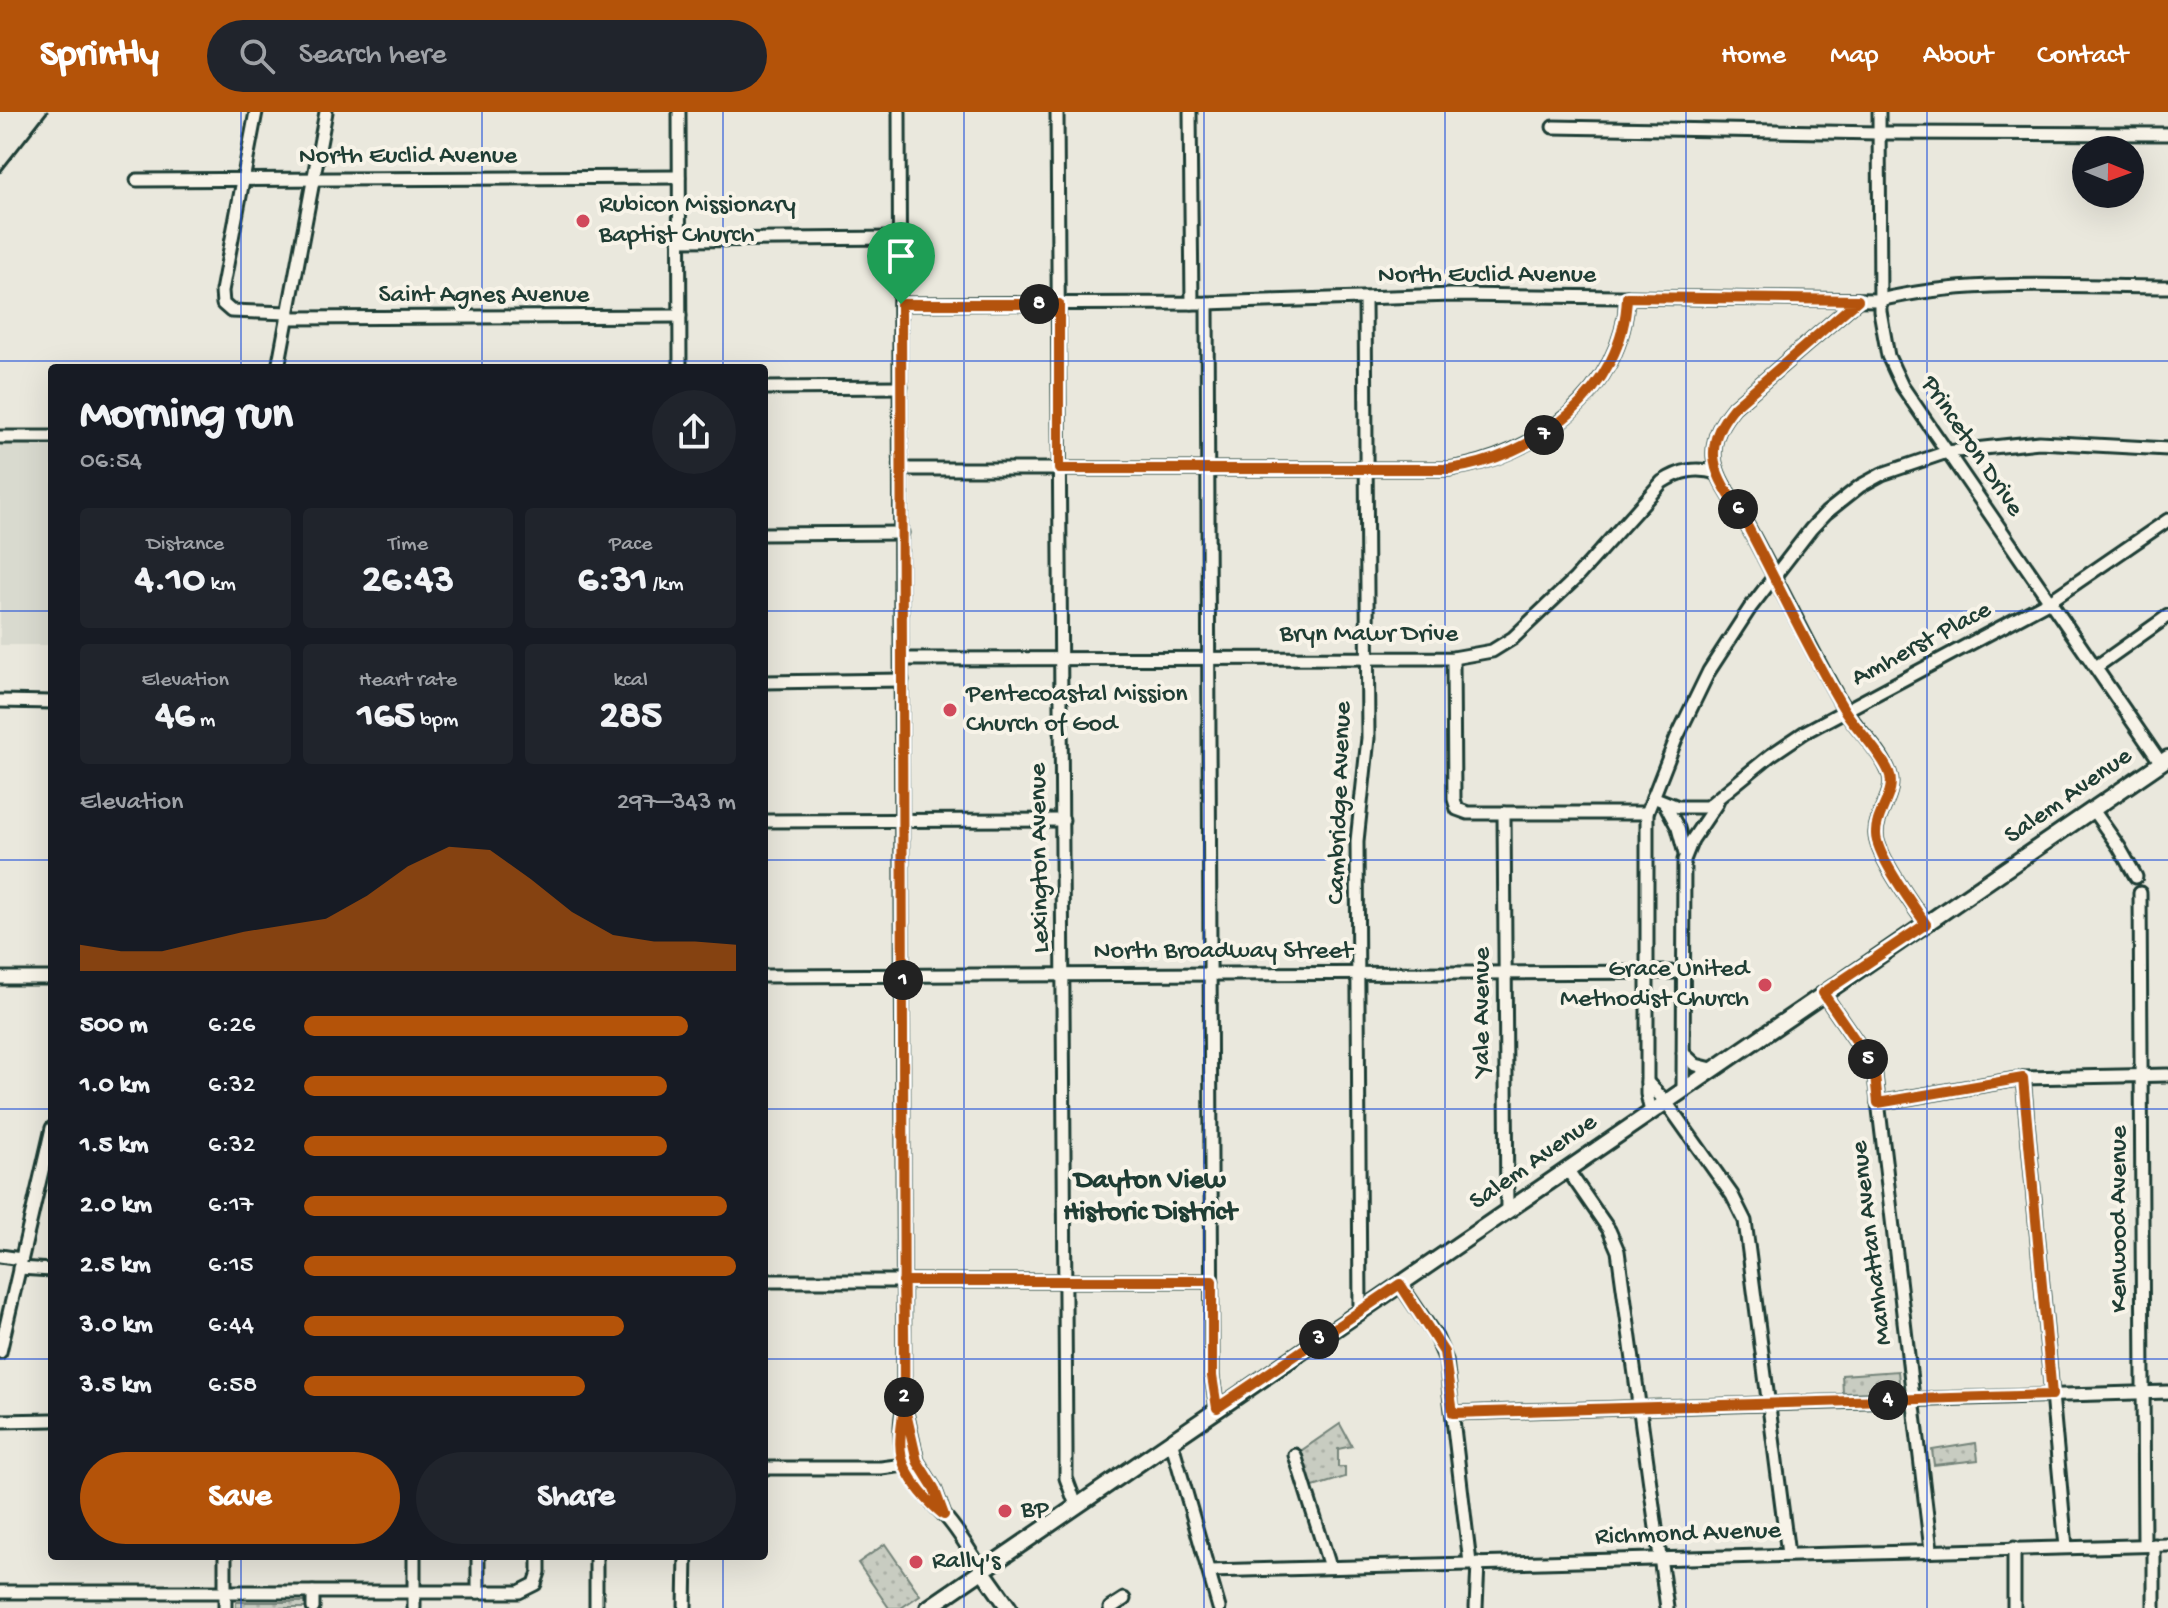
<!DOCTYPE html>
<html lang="en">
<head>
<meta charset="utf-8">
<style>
  :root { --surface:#171b24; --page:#20242c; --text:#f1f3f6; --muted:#9ea1a6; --accent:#b45309 }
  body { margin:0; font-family:"Gochi Hand",sans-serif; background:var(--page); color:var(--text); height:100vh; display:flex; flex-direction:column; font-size:30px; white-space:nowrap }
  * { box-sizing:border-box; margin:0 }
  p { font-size:26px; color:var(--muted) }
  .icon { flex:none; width:44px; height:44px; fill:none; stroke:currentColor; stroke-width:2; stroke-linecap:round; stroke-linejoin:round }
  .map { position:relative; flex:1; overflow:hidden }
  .panel { position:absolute; left:48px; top:252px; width:720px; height:1196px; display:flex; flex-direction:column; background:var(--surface); border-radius:8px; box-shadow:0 8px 32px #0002 }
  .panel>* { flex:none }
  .needle { width:52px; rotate:91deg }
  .fabs { position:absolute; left:2072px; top:24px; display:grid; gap:16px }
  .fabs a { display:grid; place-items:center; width:72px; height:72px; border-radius:50%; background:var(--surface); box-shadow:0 8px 32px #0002; font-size:40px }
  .pin { position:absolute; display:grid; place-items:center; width:68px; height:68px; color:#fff; margin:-82px -34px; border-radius:50% 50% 50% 0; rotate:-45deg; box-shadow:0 0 8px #0007 }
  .pin .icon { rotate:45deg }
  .km { position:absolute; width:40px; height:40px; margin:-20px; border-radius:50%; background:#222; color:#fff; font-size:22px; line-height:40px; text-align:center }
  .round { display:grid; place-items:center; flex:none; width:84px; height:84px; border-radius:42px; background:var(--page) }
  .summary { display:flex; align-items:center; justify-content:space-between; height:136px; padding:0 32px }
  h1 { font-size:44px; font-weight:700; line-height:60px }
  .stats { display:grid; grid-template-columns:repeat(3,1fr); gap:12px; height:136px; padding:8px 32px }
  .stats div { display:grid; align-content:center; border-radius:8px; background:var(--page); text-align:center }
  .stats b { font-size:40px; font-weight:700 }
  .stats small { font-size:22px; font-weight:400 }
  .stats p { font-size:22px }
  .chart { height:224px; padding:16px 32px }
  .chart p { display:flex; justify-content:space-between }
  .chart svg { width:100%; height:144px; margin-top:8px; fill:var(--accent); opacity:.7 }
  .button { display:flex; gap:16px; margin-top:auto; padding:16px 32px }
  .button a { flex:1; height:92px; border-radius:48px; background:var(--accent); color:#fff; font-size:32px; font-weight:700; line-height:92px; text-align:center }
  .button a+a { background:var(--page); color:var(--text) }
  ul { padding:0 32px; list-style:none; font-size:26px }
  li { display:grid; grid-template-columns:128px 96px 1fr; align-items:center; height:60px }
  li i { height:20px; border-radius:10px; background:var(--accent) }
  header { display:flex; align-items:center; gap:48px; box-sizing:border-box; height:112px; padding:0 40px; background:var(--accent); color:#fff }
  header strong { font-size:38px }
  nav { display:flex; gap:44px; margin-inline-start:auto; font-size:28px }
  .search { width:560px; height:72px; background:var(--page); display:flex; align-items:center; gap:20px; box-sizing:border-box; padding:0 28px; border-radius:44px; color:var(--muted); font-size:30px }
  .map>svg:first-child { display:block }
</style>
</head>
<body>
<header>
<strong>Sprintly</strong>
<div class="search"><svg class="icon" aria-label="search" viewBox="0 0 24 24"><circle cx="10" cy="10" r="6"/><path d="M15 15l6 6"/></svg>Search here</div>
<nav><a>Home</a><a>Map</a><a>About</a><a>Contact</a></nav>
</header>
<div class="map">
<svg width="2168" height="1496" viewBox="0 0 2168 1496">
  <defs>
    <pattern id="green-dots" width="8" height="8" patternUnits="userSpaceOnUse" patternTransform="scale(2)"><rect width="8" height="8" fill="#c8ccc1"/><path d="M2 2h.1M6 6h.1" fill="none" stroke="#abb0a6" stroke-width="1.8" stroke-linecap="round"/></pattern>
  </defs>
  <rect width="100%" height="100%" fill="#eae8dd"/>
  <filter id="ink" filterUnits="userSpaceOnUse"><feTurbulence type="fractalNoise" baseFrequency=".0125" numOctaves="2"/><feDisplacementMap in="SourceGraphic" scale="16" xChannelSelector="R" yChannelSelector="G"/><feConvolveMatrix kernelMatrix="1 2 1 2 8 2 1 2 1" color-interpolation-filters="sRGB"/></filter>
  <g filter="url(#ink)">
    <rect fill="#d9dacf" x="0" y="325" width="52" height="208"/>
    <g fill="url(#green-dots)" stroke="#74847a" stroke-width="2">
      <path d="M1898 1259 1900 1279 1843 1281 1842 1263Z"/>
      <path d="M1340 1312 1352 1334 1338 1337V1355H1345V1365L1307 1377 1295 1343Z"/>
      <path d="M1976 1331 1978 1348 1934 1353 1932 1338Z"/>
      <path d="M885 1432 920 1483 901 1496H889L858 1451Z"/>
      <rect x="236" y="1490" width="72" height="6"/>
    </g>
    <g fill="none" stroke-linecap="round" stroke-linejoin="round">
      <defs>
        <g id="minor">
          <path d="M256 0 222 179 223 192 231 199 289 201"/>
          <path d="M679 0 680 256"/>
          <path d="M899 0 904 1292C894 1343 907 1367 943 1402 958 1417 970 1440 982 1458"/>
          <path d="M1057 0 1066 1338V1366L1076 1393"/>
          <path d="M1190 0 1192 191"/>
          <path d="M1879 0 1880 199 1888 244 1902 274 2161 651"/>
          <path d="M1553 15 1879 21 2168 22"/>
          <path d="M137 68 679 65"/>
          <path d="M679 128 900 126"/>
          <path d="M1858 188 1734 295C1722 310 1713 324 1714 344 1715 366 1732 385 1742 404 1777 467 1807 531 1842 593 1855 616 1878 635 1888 658 1899 680 1875 700 1876 722 1876 743 1913 793 1926 812"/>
          <path d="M1207 191 1212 1264 1217 1296"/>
          <path d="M901 192 1207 191 1452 183 1880 188C1973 166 2072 175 2168 175"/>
          <path d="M288 206 680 204"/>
          <path d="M278 256 326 0"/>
          <path d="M764 276 901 275"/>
          <path d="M0 325H52"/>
          <path d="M901 357H1449C1535 345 1624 279 1627 185"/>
          <path d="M764 422 902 421"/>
          <path d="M1453 546 1454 687 1457 697 1468 701H1647"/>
          <path d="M902 547 1453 546 1492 539 1513 526 1575 467 1662 370C1681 358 1696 355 1717 361"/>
          <path d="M2096 555 2168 504"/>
          <path d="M764 570 902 568"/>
          <path d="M0 589 52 590"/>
          <path d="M1653 685 1678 695H1707L1771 643 1805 620 2050 489 2168 408"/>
          <path d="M1665 692 1678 716 1685 742"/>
          <path d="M2093 698 2119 735 2136 765"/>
          <path d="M1504 701 1507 1099"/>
          <path d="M764 709 1063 708"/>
          <path d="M2140 781 2144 1433"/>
          <path d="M764 864 1682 860"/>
          <path d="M0 866H52"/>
          <path d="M1823 881 1874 955 1931 1438"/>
          <path d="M1683 941 1696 953 1712 957"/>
          <path d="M2023 966 2066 1435"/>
          <path d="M1647 970 1666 990 1732 1083 1745 1109 1788 1442"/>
          <path d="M1683 977 1684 748 1692 728 1717 691"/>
          <path d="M1878 991 2023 966 2168 963"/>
          <path d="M1651 1000 1647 982V701L1676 627 1709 559 1750 496 1811 417 1826 401 1860 374 1882 362 1947 340 2039 330 2168 337"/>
          <path d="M1567 1057 1609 1118 1618 1139 1667 1496"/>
          <path d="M0 1144 21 1147"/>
          <path d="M19 1156 52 1158"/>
          <path d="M764 1169H1212"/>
          <path d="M1400 1172 1436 1225 1446 1248 1470 1451"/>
          <path d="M1360 1198 1357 729 1368 626 1365 187"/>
          <path d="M0 1240 52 1016"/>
          <path d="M905 1296 917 1349 934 1376 944 1403"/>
          <path d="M1453 1301 2168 1280"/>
          <path d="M0 1309 52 1308"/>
          <path d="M1171 1328 1219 1496"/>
          <path d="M1295 1343 1330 1455"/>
          <path d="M764 1356H881L904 1353"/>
          <path d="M2154 1433V1496"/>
          <path d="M2014 1436V1496"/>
          <path d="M225 1444V1496"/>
          <path d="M414 1444V1496"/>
          <path d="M478 1444V1480"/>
          <path d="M1210 1459 2168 1433"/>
          <path d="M0 1480H519L535 1472 539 1460V1444"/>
          <path d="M313 1496V1480"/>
          <path d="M596 1496V1444"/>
          <path d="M685 1496 686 1444"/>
          <path d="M1110 1496 1124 1487"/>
          <path d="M1476 1496 1478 1451"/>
        </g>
        <g id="major">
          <path d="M982 1458 1009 1496"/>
          <path d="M928 1496 2168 646"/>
        </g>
      </defs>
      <use href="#minor" stroke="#1f3d34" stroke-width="17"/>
      <use href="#major" stroke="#1f3d34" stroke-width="20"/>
      <use href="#minor" stroke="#f7f3e8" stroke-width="11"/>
      <use href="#major" stroke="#f7f3e8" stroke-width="14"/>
      <path stroke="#1f3d34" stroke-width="3" d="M0 60 47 0"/>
    </g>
  </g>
  <g fill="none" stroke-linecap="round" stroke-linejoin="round" filter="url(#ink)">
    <defs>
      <path id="route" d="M901 192 904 1292 917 1349 934 1376 944 1403C928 1390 914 1374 905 1355 895 1332 904 1310 904 1287 905 1248 904 1209 903 1169H1212V1264L1217 1296 1400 1172 1444 1240 1453 1301 2052 1283 2023 966 1878 991 1874 955 1823 881 1926 812C1913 793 1876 743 1876 722 1875 700 1899 680 1888 658 1878 637 1858 619 1845 599 1807 536 1777 469 1742 404 1732 386 1715 366 1714 344 1713 324 1722 310 1734 295L1858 188 1627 185C1624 279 1535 346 1449 357H1059V192H901"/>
    </defs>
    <use href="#route" stroke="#fff" stroke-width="16"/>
    <use href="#route" stroke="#b45309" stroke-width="10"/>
  </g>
  <path fill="none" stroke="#1d4ed8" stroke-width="2" stroke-opacity="0.55" d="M241 0V256M482 0V256M723 0V256M964 0V1496M1204 0V1496M1445 0V1496M1686 0V1496M1927 0V1496M0 249H2168M0 499H52M764 499H2168M0 748H52M764 748H2168M0 997H52M764 997H2168M0 1247H52M764 1247H2168M241 1444V1496M482 1444V1496M723 1444V1496"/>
  <g fill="#d1495b" stroke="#f7f3e8" stroke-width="3">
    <circle cx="583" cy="109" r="8"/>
    <circle cx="950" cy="598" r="8"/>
    <circle cx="1765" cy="873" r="8"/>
    <circle cx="1005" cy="1399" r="8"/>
    <circle cx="916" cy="1450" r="8"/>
  </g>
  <g text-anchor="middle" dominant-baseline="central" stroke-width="8" stroke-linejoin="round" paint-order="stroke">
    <g font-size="26" fill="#1f3d34" stroke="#f7f3e8">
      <text x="408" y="45">North Euclid Avenue</text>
      <text x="1487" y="164">North Euclid Avenue</text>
      <text x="484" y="184">Saint Agnes Avenue</text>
      <text transform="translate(1971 335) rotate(56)">Princeton Drive</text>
      <text x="1369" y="523">Bryn Mawr Drive</text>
      <text transform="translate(1922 533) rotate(-28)">Amherst Place</text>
      <text transform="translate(2069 685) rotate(-35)">Salem Avenue</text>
      <text transform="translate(1341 691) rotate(-88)">Cambridge Avenue</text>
      <text transform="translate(1041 746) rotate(-91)">Lexington Avenue</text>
      <text x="1223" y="840">North Broadway Street</text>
      <text transform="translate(1483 900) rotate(-90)">Yale Avenue</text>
      <text transform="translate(1534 1051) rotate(-35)">Salem Avenue</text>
      <text transform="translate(2120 1107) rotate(-90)">Kenwood Avenue</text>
      <text transform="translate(1873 1131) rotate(-97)">Manhattan Avenue</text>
      <text transform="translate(1688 1423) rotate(-2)">Richmond Avenue</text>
    </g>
    <g font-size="26" fill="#1f3d34" stroke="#f7f3e8" text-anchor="start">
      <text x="599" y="94">Rubicon Missionary<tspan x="599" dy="30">Baptist Church</tspan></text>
      <text x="966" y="583">Pentecoastal Mission<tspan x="966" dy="30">Church of God</tspan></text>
      <text x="1749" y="858" text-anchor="end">Grace United<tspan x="1749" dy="30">Methodist Church</tspan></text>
      <text x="1021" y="1399">BP</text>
      <text x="932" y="1450">Rally's</text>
    </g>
    <g font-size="28" font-weight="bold" fill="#1f3d34" stroke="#f7f3e8">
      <text x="1150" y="1069">Dayton View<tspan x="1150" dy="32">Historic District</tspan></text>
    </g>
  </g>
</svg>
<div class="fabs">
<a><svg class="needle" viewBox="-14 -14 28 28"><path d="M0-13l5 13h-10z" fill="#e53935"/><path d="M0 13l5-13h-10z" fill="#9ea1a6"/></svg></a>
</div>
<div class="pin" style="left:901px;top:192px;background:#1e9e55"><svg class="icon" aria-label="arrive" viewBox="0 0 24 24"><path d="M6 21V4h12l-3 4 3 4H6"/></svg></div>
<b class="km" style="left:903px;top:868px">1</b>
<b class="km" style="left:904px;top:1285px">2</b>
<b class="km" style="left:1319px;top:1227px">3</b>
<b class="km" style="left:1888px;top:1288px">4</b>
<b class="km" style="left:1868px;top:947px">5</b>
<b class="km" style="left:1738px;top:397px">6</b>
<b class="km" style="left:1544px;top:323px">7</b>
<b class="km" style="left:1039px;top:192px">8</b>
<section class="panel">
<div class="summary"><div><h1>Morning run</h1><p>06:54</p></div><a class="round"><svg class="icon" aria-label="share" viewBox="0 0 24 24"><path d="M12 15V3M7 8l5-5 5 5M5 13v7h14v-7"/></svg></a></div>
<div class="stats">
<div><p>Distance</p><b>4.10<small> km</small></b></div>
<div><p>Time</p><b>26:43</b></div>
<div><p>Pace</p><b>6:31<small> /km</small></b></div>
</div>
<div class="stats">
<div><p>Elevation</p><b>46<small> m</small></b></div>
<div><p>Heart rate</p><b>165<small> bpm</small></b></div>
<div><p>kcal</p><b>285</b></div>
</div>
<div class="chart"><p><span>Elevation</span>297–343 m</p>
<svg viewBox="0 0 160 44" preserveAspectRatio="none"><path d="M0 44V36L10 38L20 38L30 35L40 32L50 30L60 28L70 21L80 12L90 6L100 7L110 16L120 26L130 33L140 35L150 35L160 36V44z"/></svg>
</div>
<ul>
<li><b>500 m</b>6:26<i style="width:89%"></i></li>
<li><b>1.0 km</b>6:32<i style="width:84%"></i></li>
<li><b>1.5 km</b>6:32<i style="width:84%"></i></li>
<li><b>2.0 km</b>6:17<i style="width:98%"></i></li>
<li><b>2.5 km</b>6:15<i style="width:100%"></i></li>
<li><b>3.0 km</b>6:44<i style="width:74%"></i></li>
<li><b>3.5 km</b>6:58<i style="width:65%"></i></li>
</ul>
<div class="button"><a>Save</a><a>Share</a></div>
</section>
</div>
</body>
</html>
